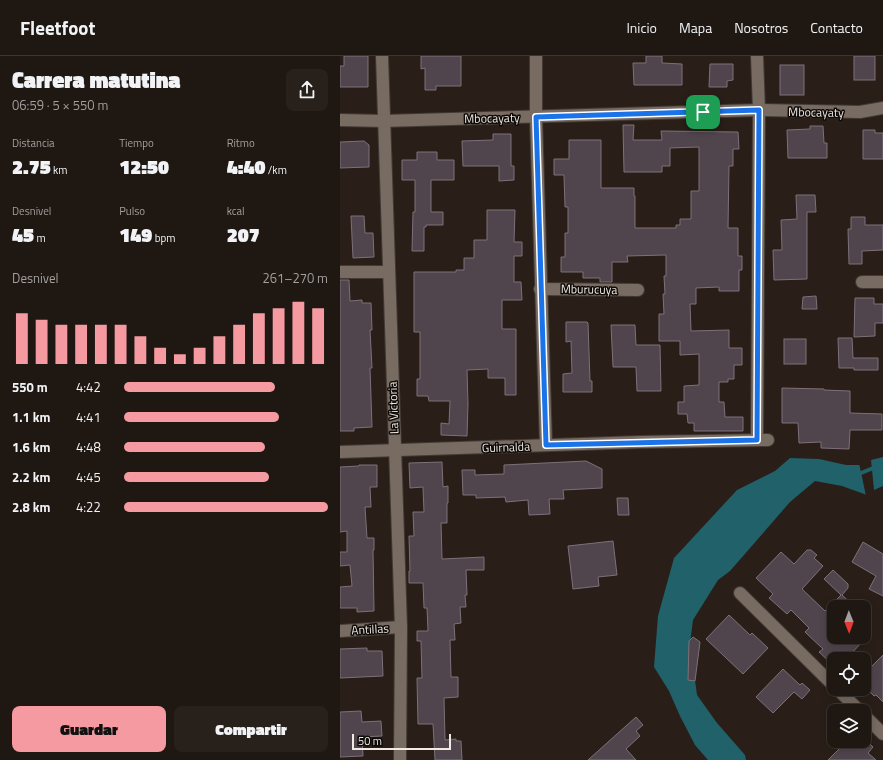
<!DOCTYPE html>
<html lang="es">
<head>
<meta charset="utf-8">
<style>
  :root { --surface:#1f1712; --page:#27201b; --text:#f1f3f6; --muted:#a19f9f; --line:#3c3632; --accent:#f49aa0 }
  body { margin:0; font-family:"Titillium Web",sans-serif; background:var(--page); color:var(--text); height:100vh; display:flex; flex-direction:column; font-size:15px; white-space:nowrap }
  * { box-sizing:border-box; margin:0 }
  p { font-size:13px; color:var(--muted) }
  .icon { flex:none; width:22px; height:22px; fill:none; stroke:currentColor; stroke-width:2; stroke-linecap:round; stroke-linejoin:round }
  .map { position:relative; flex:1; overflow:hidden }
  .drawer { display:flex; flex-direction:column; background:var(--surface); width:340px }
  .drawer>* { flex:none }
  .needle { width:26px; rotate:179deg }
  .controls { position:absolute; left:487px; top:544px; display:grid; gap:8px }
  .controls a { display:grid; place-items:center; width:44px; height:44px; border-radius:8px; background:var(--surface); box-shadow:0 2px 10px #0003,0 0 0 1px var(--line); font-size:20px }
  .scale { position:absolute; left:12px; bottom:10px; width:99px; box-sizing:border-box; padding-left:4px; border:2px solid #f0e9e4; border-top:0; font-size:11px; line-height:14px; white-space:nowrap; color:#f0e9e4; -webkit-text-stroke:3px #0e0a07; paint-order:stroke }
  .pin { position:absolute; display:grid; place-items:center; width:34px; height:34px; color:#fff; margin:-17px; border-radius:8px; box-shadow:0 2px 6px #0006 }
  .round { display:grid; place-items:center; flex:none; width:42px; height:42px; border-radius:8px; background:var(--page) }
  .overview { display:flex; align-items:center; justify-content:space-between; height:68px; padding:0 12px }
  h1 { font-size:22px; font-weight:800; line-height:30px }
  .stats { display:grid; grid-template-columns:repeat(3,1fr); gap:6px; height:68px; padding:4px 12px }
  .stats div { display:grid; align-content:center }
  .stats b { font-size:20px; font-weight:800 }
  .stats small { font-size:11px; font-weight:400 }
  .stats p { font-size:11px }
  .chart { height:112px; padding:8px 12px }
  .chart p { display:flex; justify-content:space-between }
  .chart svg { width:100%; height:72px; margin-top:4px; stroke:var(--accent); stroke-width:6 }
  .action { display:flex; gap:8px; margin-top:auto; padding:8px 12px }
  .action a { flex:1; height:46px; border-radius:8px; background:var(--accent); color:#111; font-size:16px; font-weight:800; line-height:46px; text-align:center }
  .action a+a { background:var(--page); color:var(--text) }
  ul { padding:0 12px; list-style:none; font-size:13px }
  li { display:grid; grid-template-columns:64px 48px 1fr; align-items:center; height:30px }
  li i { height:10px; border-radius:5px; background:var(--accent) }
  header { display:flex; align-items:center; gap:24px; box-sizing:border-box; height:56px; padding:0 20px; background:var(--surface); border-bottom:1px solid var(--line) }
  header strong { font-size:19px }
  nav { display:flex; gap:22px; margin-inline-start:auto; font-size:14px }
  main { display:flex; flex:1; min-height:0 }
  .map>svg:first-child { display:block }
</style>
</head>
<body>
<header>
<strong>Fleetfoot</strong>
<nav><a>Inicio</a><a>Mapa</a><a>Nosotros</a><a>Contacto</a></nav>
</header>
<main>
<section class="drawer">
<div class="overview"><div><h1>Carrera matutina</h1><p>06:59 · 5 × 550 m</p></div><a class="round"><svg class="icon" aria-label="share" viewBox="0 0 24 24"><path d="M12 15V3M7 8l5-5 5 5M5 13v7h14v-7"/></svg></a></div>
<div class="stats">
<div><p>Distancia</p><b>2.75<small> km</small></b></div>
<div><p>Tiempo</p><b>12:50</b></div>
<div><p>Ritmo</p><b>4:40<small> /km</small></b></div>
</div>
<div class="stats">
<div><p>Desnivel</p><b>45<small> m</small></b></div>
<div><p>Pulso</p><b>149<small> bpm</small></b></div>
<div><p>kcal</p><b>207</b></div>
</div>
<div class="chart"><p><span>Desnivel</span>261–270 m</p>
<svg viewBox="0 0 160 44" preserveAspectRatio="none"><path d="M5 44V13M15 44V17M25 44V20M35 44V20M45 44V20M55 44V20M65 44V27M75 44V34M85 44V38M95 44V34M105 44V27M115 44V20M125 44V13M135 44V10M145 44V6M155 44V10"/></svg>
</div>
<ul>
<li><b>550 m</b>4:42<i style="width:74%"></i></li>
<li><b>1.1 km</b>4:41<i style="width:76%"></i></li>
<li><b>1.6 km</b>4:48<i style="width:69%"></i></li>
<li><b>2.2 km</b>4:45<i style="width:71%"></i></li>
<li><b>2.8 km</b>4:22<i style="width:100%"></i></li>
</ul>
<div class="action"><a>Guardar</a><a>Compartir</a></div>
</section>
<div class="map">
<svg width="543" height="704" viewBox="0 0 543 704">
  <rect width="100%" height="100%" fill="#291f18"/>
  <g fill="#21616a">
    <path d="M543 401V430L534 434 531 404Z"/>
    <path d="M450 402 479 403 506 409H520L527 439 502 430 475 425 450 446 390 515 378 524 353 564 348 603 354 617 357 639 377 667 405 699 406 704H368L355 689 340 660 329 635 314 611 318 560 334 502 397 434 435 415Z"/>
  </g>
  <path fill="#291f18" d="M519 407 522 408 529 439 527 441 526 440Z"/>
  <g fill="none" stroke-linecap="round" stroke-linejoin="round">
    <path stroke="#21616a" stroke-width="4" d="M517 418 521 417 543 408"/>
  </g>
  <g fill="#51454d" stroke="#7e7079">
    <path d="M4 0H28V31H0V10H4Z"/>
    <path d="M81 0H121V30H96V34H85V12L81 13Z"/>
    <path d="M306 0H322V7L342 8V29H294L293 7H306Z"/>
    <rect x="514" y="0" width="21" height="24"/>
    <path d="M370 8H393V24L387 25V31H369Z"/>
    <rect x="440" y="9" width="24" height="30"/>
    <path d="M283 69H294L293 84H322L321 75 398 76 399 93H393V110H389L388 172H398V200H402V214H399V235H379V231L356 232V248H350L351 275 389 274V292H402V309H394V323H388V326H379V346H384L385 361H403V375H354V367H348L347 358H338V346H344V330L359 329V298L340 299V285H319V258H324L323 238H325L324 220H326V199L287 200 288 206H272V226H260V222H243V216H221V201H225V177H228V151H225L224 119H214V103H229V84H261V132H294V140H295V172H336V169H340V163H351V135H359V91L330 92V110H322V116H284Z"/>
    <path d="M470 70H483L484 87H487V102H448L447 74 470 73Z"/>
    <path d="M523 74H535V77H543V103H523Z"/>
    <path d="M153 78H171V110H174V124L159 125V110H123L122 85 153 84Z"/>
    <path d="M24 85 29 89V111L0 112V86Z"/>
    <path d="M77 96H97V104H114V124H91V156H103V169H86V171H84V195H72L73 156H75V124H62V104H77Z"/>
    <path d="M456 139H475L476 156H467V223L434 224 433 194H442L441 164 457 163Z"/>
    <path d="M147 154H175L174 186H182V200H174V226H181L182 244H162V273H176V339H165V322H148V313L127 314 128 348 127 380 101 379V367L109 368 110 345H89L88 340H77V323H80V276H74V216H116V214H124V202H134V184H147Z"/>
    <path d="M11 160H24L25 177H33L34 201 13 202Z"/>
    <path d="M511 161H525V169H543V194L522 195V208H509L508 173H511Z"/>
    <path d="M0 224H9L10 245 22 244V247H31L32 274H30L32 312H30L32 371 14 372V375H0Z"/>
    <path d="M476 240 477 253H462L463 241Z"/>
    <path d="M515 242H534V248H543V267H535V280L514 281Z"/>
    <path d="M226 266H247L248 267 250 325H252V336H223V318L232 317 231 285 226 286Z"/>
    <path d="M271 269H295L296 289H320L321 335H297L296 311H273Z"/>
    <path d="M498 282H512L513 302H538V314H514V312H499Z"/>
    <rect x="444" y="283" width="22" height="25"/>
    <path d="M442 332 484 333V334L510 335V357L542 358V374H510L509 393 481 392V386L459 387 458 367H442Z"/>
    <path d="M246 405 262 413V432L223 434 224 443H209L210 458 189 459 188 444 166 446 165 441 136 442V439H123L122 414H135V419L164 418V409Z"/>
    <path d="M102 406 103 431 108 430V447H107V467H101L102 503 144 501V514H126L127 539H125L126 551H120L121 567 114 568 115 584H110L111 621H118V641L104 642 105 684 116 683V685H121L122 704H95L93 668H78L77 622H82L81 585H77V575H88L87 552H84L83 527H69V515H70L69 480H74L73 456H84L83 431 70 432 69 407Z"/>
    <path d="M19 409H37V431H30L31 451H25L27 482H34V494H33L34 555 17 556V552H0V531L12 530 10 509 0 510V496H7V475L0 476V411L19 410Z"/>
    <path d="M277 442H288L289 459H278Z"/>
    <path d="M273 485 277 519 258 521 259 530 233 533 228 490Z"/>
    <path d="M523 486 543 498V540L529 533 536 520 512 506Z"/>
    <path d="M467 494H471L477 499 474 502 483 510 462 533 485 555 501 539 484 523 493 514 508 528V532L502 539 515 551H494V581H527L506 603H494V610L479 596 483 593 465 576 469 572 451 554 447 558 429 542 433 538 416 522 441 496 454 508Z"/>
    <path d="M389 559 410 579 412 577 428 592 403 618 366 583Z"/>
    <path d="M353 581 360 586 355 625 348 624 349 585Z"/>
    <path d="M27 592V595H42L43 620 0 622V593Z"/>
    <path d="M543 599V646L536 639 534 640 524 630V618Z"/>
    <path d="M443 613 460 629 462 627 470 634 462 643 454 636 433 657 416 641Z"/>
    <path d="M21 655 22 666 41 665 42 680 22 681 23 700 0 701V656Z"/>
    <path d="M296 661 303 669 296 675 300 680 286 693 296 704H248Z"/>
    <path d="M507 685H527L533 691 528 697 536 704H488Z"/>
  </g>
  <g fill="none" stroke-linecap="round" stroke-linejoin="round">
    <defs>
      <g id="minor">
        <path d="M42 0 61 571 60 704"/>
        <path d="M196 0V61L206 389"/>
        <path d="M0 64 43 65 419 54 520 56 543 52"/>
        <path d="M0 216H49"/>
        <path d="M522 226H543"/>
        <path d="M200 233 298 234"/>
        <path d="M417 384 419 54 417 0"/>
        <path d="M0 396 300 386 428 384"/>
        <path d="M400 537 494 630"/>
        <path d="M0 575 61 571"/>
        <path d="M497 633 520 655"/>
        <path d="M524 659 543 678"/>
      </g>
    </defs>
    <use href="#minor" stroke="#433a35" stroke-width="14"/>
    <use href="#minor" stroke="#776b62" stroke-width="12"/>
  </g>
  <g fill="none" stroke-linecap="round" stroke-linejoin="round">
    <defs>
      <path id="route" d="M419 54 417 384 206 389 196 61Z"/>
    </defs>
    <use href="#route" stroke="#fff" stroke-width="8"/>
    <use href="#route" stroke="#1a73e8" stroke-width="5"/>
  </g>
  <g text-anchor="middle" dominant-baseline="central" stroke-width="3" stroke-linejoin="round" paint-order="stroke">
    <g font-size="12" fill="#f0e9e4" stroke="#0e0a07">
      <text transform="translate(476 56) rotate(1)">Mbocayaty</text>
      <text transform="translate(152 62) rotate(-1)">Mbocayaty</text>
      <text transform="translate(249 233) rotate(1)">Mburucuya</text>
      <text transform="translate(53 352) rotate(-92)">La Victoria</text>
      <text transform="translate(166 391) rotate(-2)">Guirnalda</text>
      <text transform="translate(30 573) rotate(-3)">Antillas</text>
    </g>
  </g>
</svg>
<div class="controls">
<a><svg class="needle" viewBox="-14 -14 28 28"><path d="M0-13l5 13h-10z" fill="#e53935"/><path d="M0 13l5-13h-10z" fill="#a19f9f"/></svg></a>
<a><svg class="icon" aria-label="locate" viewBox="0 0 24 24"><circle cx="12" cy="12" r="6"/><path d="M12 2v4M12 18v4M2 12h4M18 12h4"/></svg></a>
<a><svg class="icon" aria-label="layers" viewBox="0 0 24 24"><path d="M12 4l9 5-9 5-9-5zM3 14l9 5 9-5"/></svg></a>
</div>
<div class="scale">50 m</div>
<div class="pin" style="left:363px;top:56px;background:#1e9e55"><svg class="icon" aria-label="arrive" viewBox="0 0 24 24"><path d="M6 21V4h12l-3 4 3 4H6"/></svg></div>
</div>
</main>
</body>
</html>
